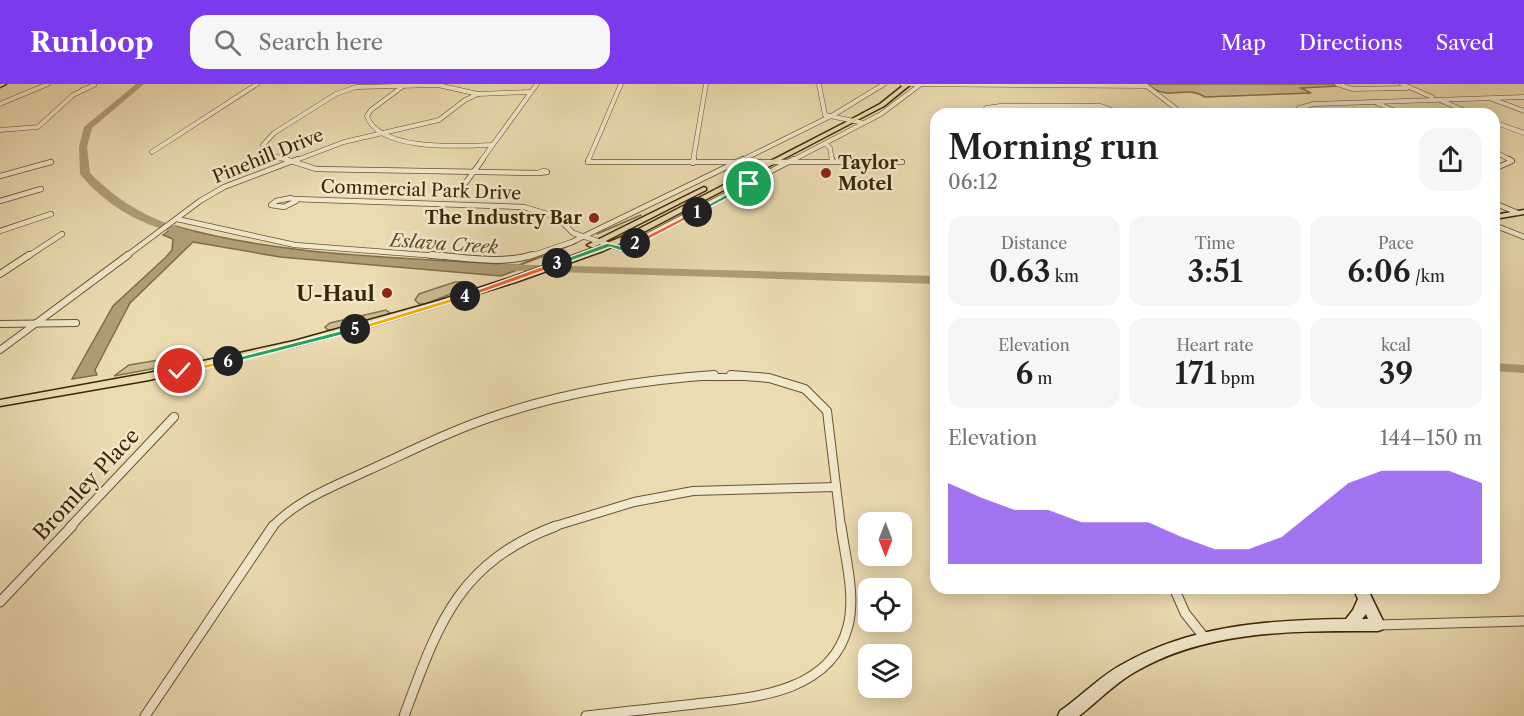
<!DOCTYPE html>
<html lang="en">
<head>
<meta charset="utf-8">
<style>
  :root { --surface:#fff; --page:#f6f6f6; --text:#202124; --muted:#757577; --accent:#7c3aed }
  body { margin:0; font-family:"Libre Caslon Text",serif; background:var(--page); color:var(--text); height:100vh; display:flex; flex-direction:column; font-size:22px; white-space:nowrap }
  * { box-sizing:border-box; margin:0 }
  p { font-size:20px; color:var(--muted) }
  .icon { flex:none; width:33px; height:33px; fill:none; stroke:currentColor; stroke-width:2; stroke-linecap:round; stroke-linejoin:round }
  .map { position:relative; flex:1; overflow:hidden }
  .details { position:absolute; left:930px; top:24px; width:570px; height:486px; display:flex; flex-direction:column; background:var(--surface); border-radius:18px; box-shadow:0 3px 15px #0003 }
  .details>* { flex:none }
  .needle { width:39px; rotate:180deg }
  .fabs { position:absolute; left:858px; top:428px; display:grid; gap:12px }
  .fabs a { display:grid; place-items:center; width:54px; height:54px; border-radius:12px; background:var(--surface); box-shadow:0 3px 15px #0003; font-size:30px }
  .pin { position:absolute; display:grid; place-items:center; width:51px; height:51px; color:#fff; margin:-26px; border:3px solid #fff; border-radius:50%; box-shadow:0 2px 6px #0007 }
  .km { position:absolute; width:30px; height:30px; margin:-15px; border-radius:50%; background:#222; color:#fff; font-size:16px; line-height:30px; text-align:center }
  .round { display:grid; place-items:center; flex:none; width:63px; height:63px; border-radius:18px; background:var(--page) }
  .headline { display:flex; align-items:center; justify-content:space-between; height:102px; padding:0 18px }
  h1 { font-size:33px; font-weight:600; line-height:45px }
  .stats { display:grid; grid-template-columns:repeat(3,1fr); gap:9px; height:102px; padding:6px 18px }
  .stats div { display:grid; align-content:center; border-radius:15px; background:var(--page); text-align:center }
  .stats b { font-size:30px; font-weight:600 }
  .stats small { font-size:16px; font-weight:400 }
  .stats p { font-size:16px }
  .chart { height:168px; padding:12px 18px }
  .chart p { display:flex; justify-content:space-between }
  .chart svg { width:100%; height:108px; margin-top:6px; fill:var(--accent); opacity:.7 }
  header { display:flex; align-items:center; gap:36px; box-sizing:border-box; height:84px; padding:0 30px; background:var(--accent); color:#fff }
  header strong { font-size:28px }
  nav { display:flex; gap:33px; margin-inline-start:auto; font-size:21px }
  .search { width:420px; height:54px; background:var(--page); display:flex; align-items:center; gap:15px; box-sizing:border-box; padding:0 21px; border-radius:18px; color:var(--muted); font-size:22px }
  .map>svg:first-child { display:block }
</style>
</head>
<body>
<header>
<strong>Runloop</strong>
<div class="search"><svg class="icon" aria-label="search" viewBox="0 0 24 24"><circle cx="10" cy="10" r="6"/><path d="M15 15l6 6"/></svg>Search here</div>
<nav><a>Map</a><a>Directions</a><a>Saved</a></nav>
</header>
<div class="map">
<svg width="1524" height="632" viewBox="0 0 1524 632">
  <rect width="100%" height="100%" fill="#ebdbb1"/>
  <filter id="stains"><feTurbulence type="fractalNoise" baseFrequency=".00333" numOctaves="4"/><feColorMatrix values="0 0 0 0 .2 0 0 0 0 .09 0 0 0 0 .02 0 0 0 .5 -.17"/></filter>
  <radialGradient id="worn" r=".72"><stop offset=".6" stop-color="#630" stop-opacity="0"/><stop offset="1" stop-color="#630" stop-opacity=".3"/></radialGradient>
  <g fill="#cdbc94" stroke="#84714c" stroke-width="1.5">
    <path d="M1147 0H1336L1340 2 1301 4 1311 9 1205 13C1185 0 1169 19 1147 0Z"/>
    <path d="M455 198H465L471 202 425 220H419L415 216 419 210Z"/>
    <path d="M386 226 390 229 384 232 335 246H328L325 243 330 239Z"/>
    <path d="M159 276 173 281 114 292 129 281Z"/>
  </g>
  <path fill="#b09d76" stroke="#826d48" stroke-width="1.5" d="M175 142C288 174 411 173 528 182L501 192 280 173 193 158 130 219 95 286 97 291 72 295 113 222 166 173 172 166 173 155 163 151Z"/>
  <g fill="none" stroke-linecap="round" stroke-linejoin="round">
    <g stroke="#826d48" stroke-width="1.5">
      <path d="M597 150 641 131"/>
      <path d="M541 173 576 159"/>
    </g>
    <path stroke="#826d48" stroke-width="2" d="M517 182 545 171"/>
    <g fill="#b09d76" fill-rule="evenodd">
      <path d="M136 0H144L92 44 87 63 90 89C121 120 152 137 195 148V152C187 154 179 150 172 148 135 138 104 119 80 90L79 63 84 43Z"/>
      <path d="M500 180 936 192V200L496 186V182Z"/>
      <path d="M1494 279 1524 281V289L1494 287Z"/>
    </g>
    <defs>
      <g id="street-far4">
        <path d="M406 0 371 26 367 32C379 68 462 62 492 61"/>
        <path d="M819 0 825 31 864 39"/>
        <path d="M902 0 1146 2"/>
        <path d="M1144 0 1183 30"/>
        <path d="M1337 0 1353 5 1407 4"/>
        <path d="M1402 0 1432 13"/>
        <path d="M1492 15 1524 27"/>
        <path d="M1442 17 1473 30"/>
        <path d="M1377 19 1402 30"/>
        <path d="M0 20 48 0"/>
        <path d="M983 30 986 24 1000 22H1101L1122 30"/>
        <path d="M1307 30 1299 24 1314 20 1524 13"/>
        <path d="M1494 38 1524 49"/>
        <path d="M0 46 38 43 73 11 94 1 82 6"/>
        <path d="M826 60 830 64 832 77"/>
        <path d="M1494 67 1512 77"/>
        <path d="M152 68 257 0"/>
        <path d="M290 77 271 71 263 61 274 49 336 10 356 3 438 1 478 10 531 8"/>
        <path d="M294 77 344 58 439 36 465 16 478 10"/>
        <path d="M481 77 537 0"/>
        <path d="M588 77 621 0"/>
        <path d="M693 77 706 0"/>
        <path d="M740 77 835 30 884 0"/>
        <path d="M791 77 881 30 921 0"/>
      </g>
      <g id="street-far3">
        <path d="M285 75 316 85 538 89"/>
        <path d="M589 75 588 78H902"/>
        <path d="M832 75V78"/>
        <path d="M693 79 694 75"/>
        <path d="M1494 85 1512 77 1509 75"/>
        <path d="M544 87 547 88 538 89Z"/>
        <path d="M0 92 51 78"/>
        <path d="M464 101 483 75"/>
        <path d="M291 114 296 117 284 123 271 121 276 117Z"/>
        <path d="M294 115 524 123 557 133 573 149 622 165 794 75"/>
        <path d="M0 117 41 105"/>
        <path d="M1494 119 1518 129"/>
        <path d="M177 135 295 161 451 173"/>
        <path d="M1494 141 1524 153"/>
        <path d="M0 147 51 130"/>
        <path d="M27 173 62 150"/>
        <path d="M125 173 200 117 224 103 298 75"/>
        <path d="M528 173 572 158 743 75"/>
      </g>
      <g id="street-far2">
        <path d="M431 171C463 173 501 181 532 171"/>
        <path d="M0 190 29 171"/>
        <path d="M0 240 76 239"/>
        <path d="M0 266 128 171"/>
        <path d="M691 293H754"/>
      </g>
      <g id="street-far1">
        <path d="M731 291 769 294 805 305 827 327 841 443"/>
        <path d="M70 443 174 333"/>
        <path d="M272 443C298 415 335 402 369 386 411 367 452 346 495 332 566 308 640 296 714 291"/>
        <path d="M552 443 634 418 693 407 836 403"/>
      </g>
      <g id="street">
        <path d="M1174 504 1185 529 1204 553"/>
        <path d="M0 518 72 442"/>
        <path d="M1378 541 1524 537"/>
        <path d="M145 632 273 442"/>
        <path d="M404 632C438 541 457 479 556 442"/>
        <path d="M586 632C619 628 653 625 686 621 745 614 830 613 848 542 856 511 845 473 841 442"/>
      </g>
      <g id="secondary">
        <path d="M0 0H6L0 3Z"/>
        <path d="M1524 126V130L1494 135V131Z"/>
        <path d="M1353 504H1367L1385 541 1383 545 1378 547C1295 547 1207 545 1133 589 1113 601 1097 618 1079 632H1058L1060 627C1082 612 1100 592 1123 580 1192 541 1268 536 1346 535L1353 526 1358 515ZM1366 530 1368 535H1362Z"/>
      </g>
      <g id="primary">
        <path d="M905 0H911L884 22 634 153 603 167 516 198 372 242 296 262 149 296 0 322V316L149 289 294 257 438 217 510 194 597 163 629 150 850 36 880 20Z"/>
        <path d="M704 103 706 104V106L594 163H591L587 161Z"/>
      </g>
    </defs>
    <use href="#street-far4" stroke="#68532f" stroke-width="5"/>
    <use href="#street-far3" stroke="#68532f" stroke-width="6"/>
    <use href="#street-far2" stroke="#68532f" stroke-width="8"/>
    <use href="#street-far1" stroke="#68532f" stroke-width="10"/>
    <use href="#street" stroke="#68532f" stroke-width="11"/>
    <use href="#secondary" stroke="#3c2604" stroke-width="3"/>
    <use href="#primary" stroke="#3c2604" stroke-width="3"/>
    <use href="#street-far4" stroke="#f2e8cc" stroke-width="4"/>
    <use href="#street-far3" stroke="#f2e8cc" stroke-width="4.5"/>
    <use href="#street-far2" stroke="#f2e8cc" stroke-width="6"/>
    <use href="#street-far1" stroke="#f2e8cc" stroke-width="8"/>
    <use href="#street" stroke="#f2e8cc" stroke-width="9"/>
    <use href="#secondary" fill="#f2e8cc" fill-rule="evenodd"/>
    <use href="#primary" fill="#ebdbb1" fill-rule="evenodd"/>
  </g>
  <path fill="#22a559" stroke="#fff" stroke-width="1.5" d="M749 98 751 102 699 129 694 128Z"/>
  <path fill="#f0652b" stroke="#fff" stroke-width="1.5" d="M697 126 699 129 638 161 632 159Z"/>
  <path fill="#22a559" stroke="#fff" stroke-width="1.5" d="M635 157 638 161 621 167 610 163 560 181 553 179 607 159 621 162Z"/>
  <path fill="#f0652b" stroke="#fff" stroke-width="1.5" d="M557 177 560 181 467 214 460 212Z"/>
  <path fill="#f5b400" stroke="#fff" stroke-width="1.5" d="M465 210 467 214 358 247 350 245Z"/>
  <path fill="#22a559" stroke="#fff" stroke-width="1.5" d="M355 243 358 247 228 280 223 277Z"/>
  <path fill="#f5b400" stroke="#fff" stroke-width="1.5" d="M228 275 231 276V279L180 290 176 287Z"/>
  <g fill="#8f2418" stroke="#f2e8cc" stroke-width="2">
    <circle cx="826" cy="89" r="6"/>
    <circle cx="594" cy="134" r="6"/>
    <circle cx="387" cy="209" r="6"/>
  </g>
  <g text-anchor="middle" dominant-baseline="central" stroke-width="5" stroke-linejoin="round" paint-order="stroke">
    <g font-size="18" fill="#3c2604" stroke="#f2e8cc">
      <text transform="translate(268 72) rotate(-22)">Pinehill Drive</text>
      <text transform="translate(421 106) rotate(2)">Commercial Park Drive</text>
    </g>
    <g font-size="18" font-weight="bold" fill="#3c2604" stroke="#f2e8cc" text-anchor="start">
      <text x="838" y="79">Taylor<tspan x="838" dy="21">Motel</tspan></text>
      <text x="582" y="134" text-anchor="end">The Industry Bar</text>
    </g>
    <g font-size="18" font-style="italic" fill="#5f4a26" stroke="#f2e8cc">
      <text transform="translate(444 160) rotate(4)">Eslava Creek</text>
    </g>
    <g font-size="21" font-weight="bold" fill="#3c2604" stroke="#f2e8cc" text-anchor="end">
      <text x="375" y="209">U-Haul</text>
    </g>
    <g font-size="21" fill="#3c2604" stroke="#f2e8cc">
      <text transform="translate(86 400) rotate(-47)">Bromley Place</text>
    </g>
  </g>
  <rect width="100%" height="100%" filter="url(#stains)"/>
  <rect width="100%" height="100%" fill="url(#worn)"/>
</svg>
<div class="fabs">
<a><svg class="needle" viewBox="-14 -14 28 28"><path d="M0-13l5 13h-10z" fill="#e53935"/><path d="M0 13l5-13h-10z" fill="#757577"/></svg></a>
<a><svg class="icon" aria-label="locate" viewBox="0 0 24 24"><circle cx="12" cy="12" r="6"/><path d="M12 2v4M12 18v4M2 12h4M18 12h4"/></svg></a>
<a><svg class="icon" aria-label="layers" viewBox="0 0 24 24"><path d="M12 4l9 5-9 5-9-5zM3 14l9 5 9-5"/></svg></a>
</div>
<div class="pin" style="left:749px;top:100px;background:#1e9e55"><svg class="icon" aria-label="arrive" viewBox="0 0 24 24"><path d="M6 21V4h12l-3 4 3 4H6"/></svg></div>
<div class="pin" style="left:180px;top:287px;background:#d93025"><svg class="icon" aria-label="check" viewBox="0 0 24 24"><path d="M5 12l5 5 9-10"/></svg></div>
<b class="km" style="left:697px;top:128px">1</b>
<b class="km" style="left:635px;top:159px">2</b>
<b class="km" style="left:557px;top:179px">3</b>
<b class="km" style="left:465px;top:212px">4</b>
<b class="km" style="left:355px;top:245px">5</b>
<b class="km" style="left:228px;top:277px">6</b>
<section class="details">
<div class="headline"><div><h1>Morning run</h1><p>06:12</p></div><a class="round"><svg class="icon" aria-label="share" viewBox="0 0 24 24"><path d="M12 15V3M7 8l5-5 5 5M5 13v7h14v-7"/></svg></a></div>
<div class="stats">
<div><p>Distance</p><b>0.63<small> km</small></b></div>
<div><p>Time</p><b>3:51</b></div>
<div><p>Pace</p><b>6:06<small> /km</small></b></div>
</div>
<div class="stats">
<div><p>Elevation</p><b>6<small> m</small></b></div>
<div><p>Heart rate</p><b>171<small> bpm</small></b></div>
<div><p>kcal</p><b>39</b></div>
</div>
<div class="chart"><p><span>Elevation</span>144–150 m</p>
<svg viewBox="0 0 160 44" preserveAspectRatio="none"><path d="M0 44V11L10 17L20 22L30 22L40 27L50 27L60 27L70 33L80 38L90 38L100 33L110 22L120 11L130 6L140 6L150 6L160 11V44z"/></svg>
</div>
</section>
</div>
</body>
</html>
